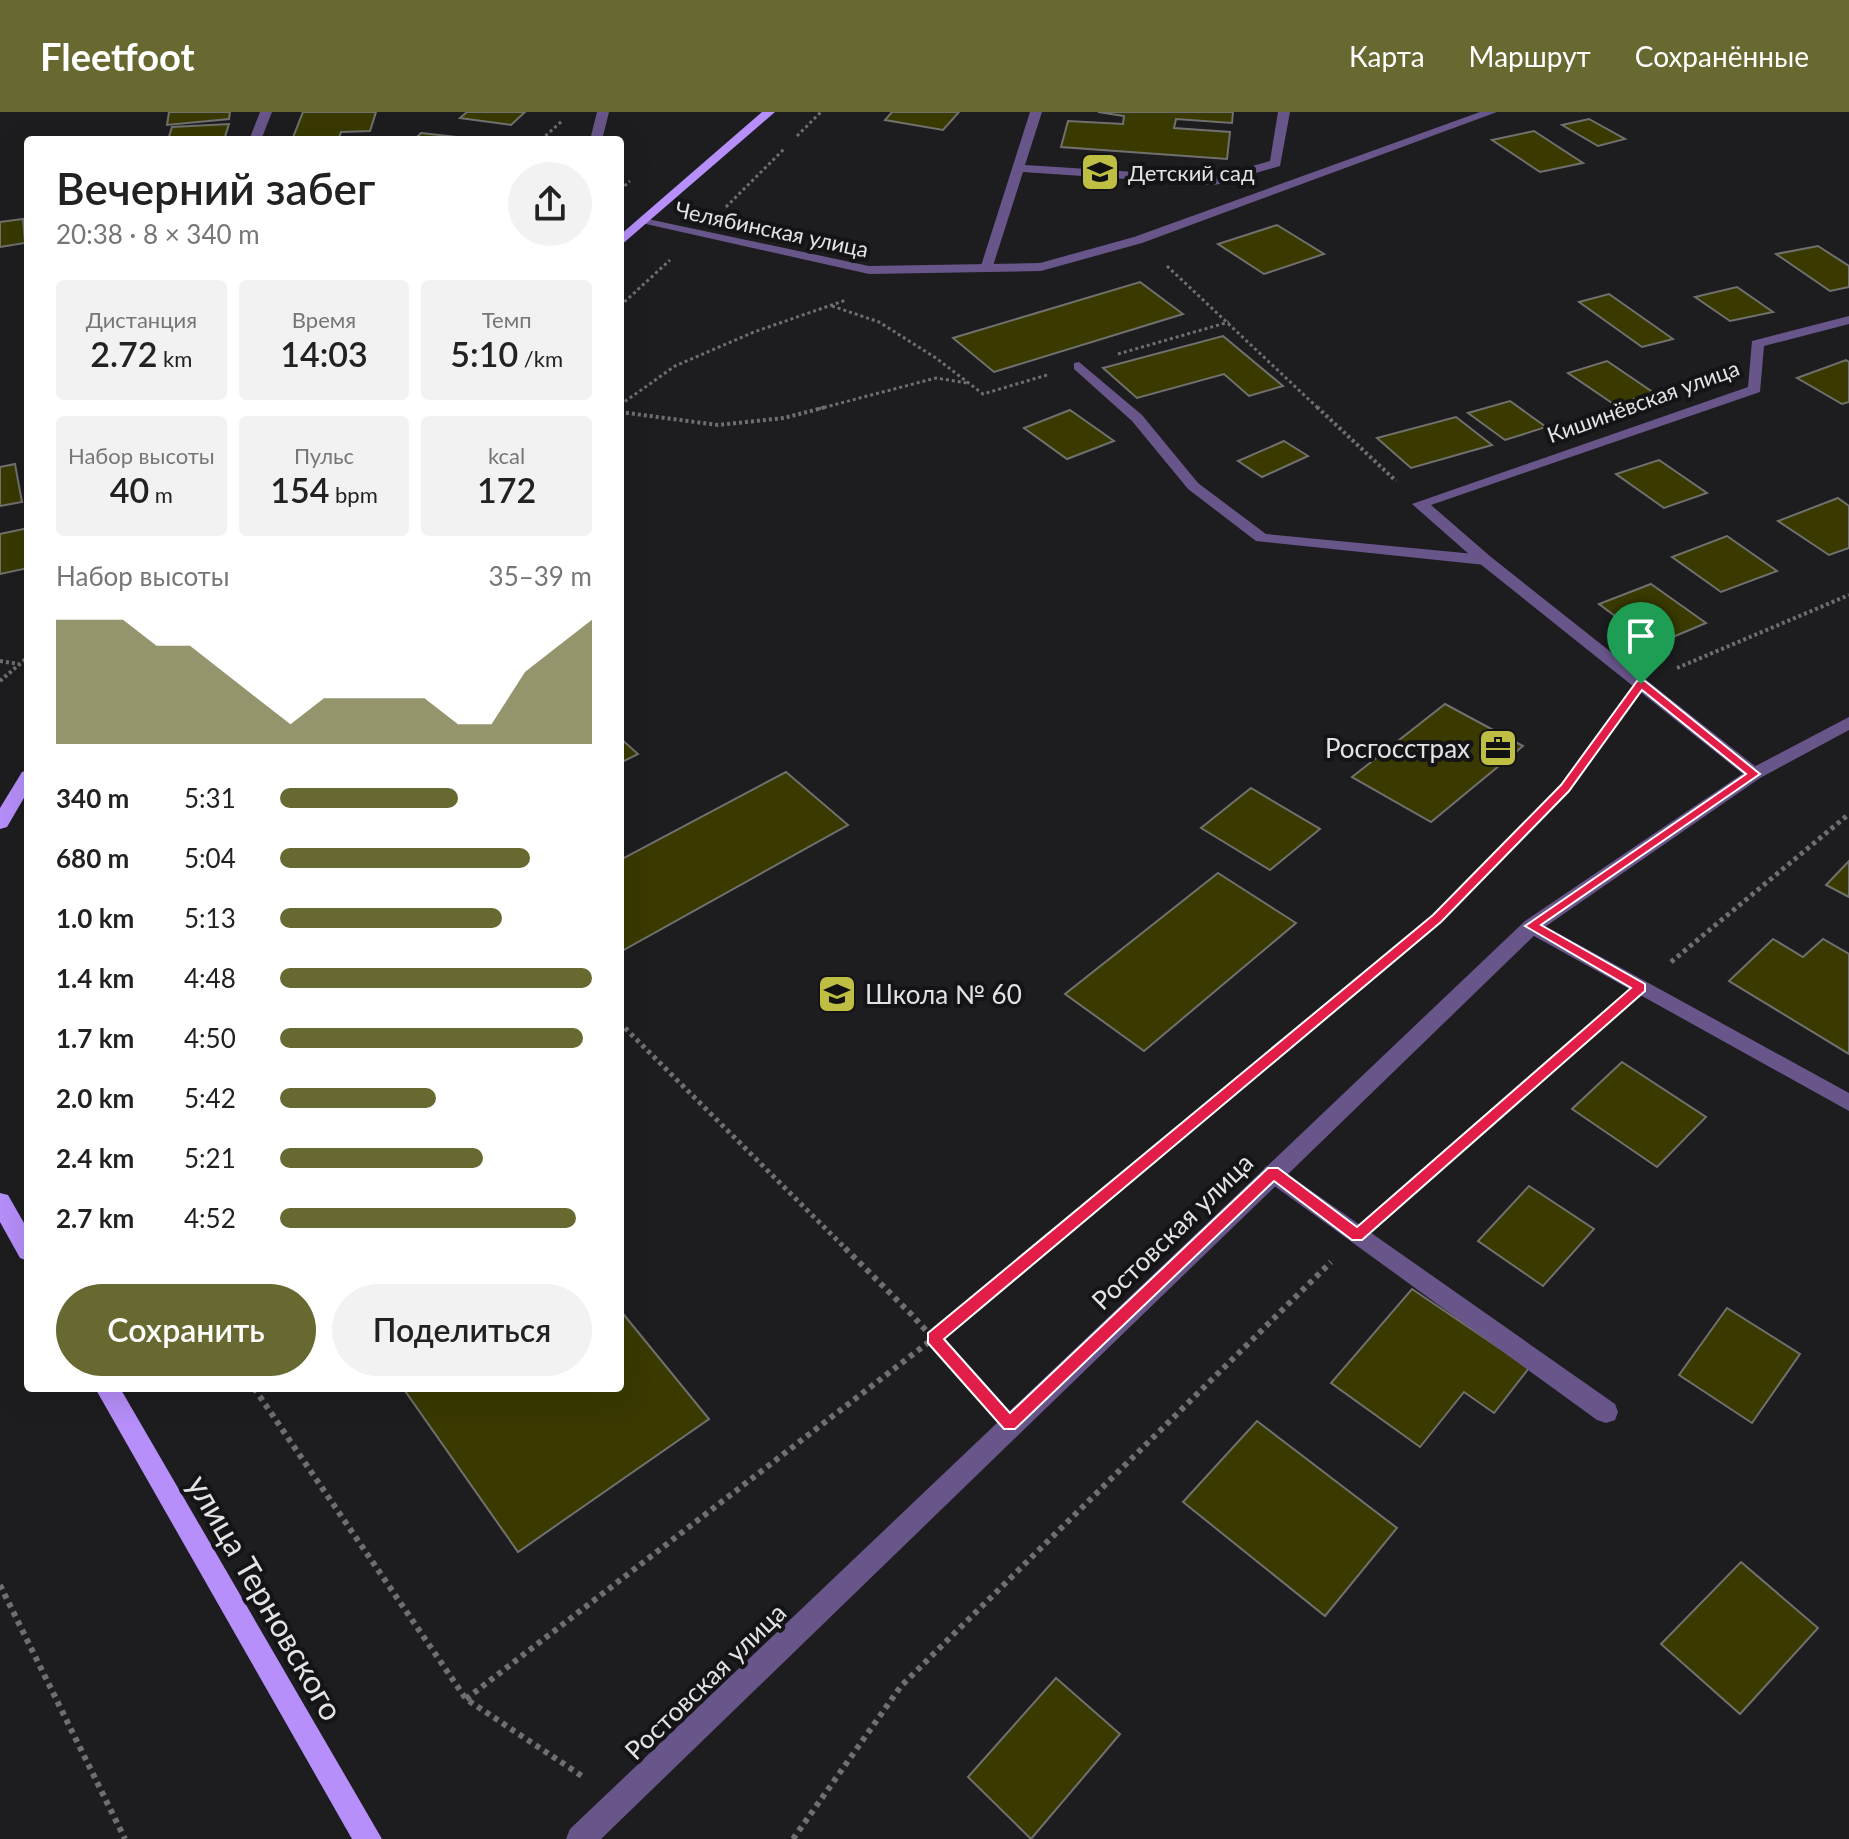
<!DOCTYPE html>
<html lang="ru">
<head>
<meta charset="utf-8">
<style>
  :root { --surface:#fff; --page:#f2f2f2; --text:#222; --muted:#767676; --accent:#686930 }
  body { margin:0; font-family:Lato,sans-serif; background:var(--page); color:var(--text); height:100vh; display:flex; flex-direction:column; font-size:30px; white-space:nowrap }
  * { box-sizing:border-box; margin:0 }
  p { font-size:26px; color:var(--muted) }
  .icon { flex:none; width:44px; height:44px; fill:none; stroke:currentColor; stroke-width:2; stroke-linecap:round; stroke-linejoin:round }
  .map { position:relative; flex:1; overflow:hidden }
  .drawer { position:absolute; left:24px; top:24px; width:600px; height:1256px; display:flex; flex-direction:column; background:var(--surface); border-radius:8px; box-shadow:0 8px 32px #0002 }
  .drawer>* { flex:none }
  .pin { position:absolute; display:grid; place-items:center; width:68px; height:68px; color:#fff; margin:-82px -34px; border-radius:50% 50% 50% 0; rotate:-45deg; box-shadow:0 0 8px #0007 }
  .pin .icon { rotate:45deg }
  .round { display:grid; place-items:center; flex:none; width:84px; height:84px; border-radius:42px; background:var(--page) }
  .head { display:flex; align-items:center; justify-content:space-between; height:136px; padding:0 32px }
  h1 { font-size:44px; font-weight:600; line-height:60px }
  .metrics { display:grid; grid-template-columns:repeat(3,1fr); gap:12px; height:136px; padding:8px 32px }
  .metrics div { display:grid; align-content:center; border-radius:8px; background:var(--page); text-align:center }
  .metrics b { font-size:34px; font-weight:600 }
  .metrics small { font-size:22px; font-weight:400 }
  .metrics p { font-size:22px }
  .chart { height:224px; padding:16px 32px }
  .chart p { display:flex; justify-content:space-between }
  .chart svg { width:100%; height:144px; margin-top:8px; fill:var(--accent); opacity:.7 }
  .button { display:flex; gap:16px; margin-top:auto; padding:16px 32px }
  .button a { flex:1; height:92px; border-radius:48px; background:var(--accent); color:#fff; font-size:32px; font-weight:600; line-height:92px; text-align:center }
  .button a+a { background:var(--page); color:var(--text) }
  ul { padding:0 32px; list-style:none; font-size:26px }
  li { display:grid; grid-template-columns:128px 96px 1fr; align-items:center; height:60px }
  li i { height:20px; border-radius:10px; background:var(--accent) }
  header { display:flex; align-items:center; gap:48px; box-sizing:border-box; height:112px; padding:0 40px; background:var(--accent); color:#fff }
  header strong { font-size:38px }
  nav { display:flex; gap:44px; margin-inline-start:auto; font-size:28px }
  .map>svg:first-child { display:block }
</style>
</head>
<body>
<header>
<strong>Fleetfoot</strong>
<nav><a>Карта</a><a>Маршрут</a><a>Сохранённые</a></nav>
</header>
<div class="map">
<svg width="1849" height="1727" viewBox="0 0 1849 1727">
  <rect width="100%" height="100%" fill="#1d1c1f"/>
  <g fill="#393900" stroke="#70716e" stroke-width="2">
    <path d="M169 0H230L229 7 167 13Z"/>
    <path d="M303 0H376L370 19 341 20 338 28H292Z"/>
    <path d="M467 0H525L511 13 460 6Z"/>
    <path d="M892 0H959L943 18 885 8Z"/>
    <path d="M1098 0H1233L1232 11 1176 7 1174 16 1230 20 1227 47 1061 35 1068 9 1123 12 1124 4Z"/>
    <path d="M1589 7 1625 27 1598 34 1562 13Z"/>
    <path d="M229 12 224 28H168L172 15Z"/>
    <path d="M1534 19 1583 51 1540 60 1492 28Z"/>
    <path d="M421 21 484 28H414Z"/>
    <path d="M23 107 25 131 0 135V110Z"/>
    <path d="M1277 113 1324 142 1264 162 1218 132Z"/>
    <path d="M1818 134 1849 154V175L1830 179 1776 142Z"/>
    <path d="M1140 170 1183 202 994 260 953 226Z"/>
    <path d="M1737 175 1773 200 1730 209 1695 185Z"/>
    <path d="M1609 182 1673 227 1642 235 1579 190Z"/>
    <path d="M1223 224 1283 274 1249 284 1224 262 1137 286 1103 256Z"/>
    <path d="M1846 248 1849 250V290L1842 292 1797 266Z"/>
    <path d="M1607 249 1654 281 1615 293 1568 261Z"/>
    <path d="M1510 289 1546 315 1505 328 1468 301Z"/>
    <path d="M1070 298 1114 329 1067 347 1024 316Z"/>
    <path d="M1456 305 1492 333 1411 356 1377 326Z"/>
    <path d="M1284 329 1308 344 1262 365 1238 349Z"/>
    <path d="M1659 348 1707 381 1664 396 1616 362Z"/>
    <path d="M15 352 22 390 0 394V355Z"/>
    <path d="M1838 386 1849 394V436L1829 443 1778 409Z"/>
    <path d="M28 416V456L0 462V422Z"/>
    <path d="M1727 424 1777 459 1721 480 1672 445Z"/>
    <path d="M1651 472 1706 511 1654 533 1599 492Z"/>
    <path d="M1445 592 1523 634 1431 710 1352 665Z"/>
    <path d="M620 626 638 642 620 651Z"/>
    <path d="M786 660 848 713 620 840V748Z"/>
    <path d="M1251 676 1320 717 1270 758 1201 716Z"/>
    <path d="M1849 749V785L1826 773Z"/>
    <path d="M1218 761 1296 811 1144 939 1065 882Z"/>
    <path d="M1773 827 1803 845 1823 827 1849 842V942L1729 869Z"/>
    <path d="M1622 950 1706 1005 1657 1055 1572 997Z"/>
    <path d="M1529 1074 1594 1117 1543 1174 1478 1129Z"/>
    <path d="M1412 1177 1529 1256 1494 1301 1464 1280 1420 1335 1331 1271Z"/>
    <path d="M1727 1196 1800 1242 1752 1311 1679 1263Z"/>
    <path d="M620 1198 709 1307 518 1440 403 1276H620Z"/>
    <path d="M1257 1309 1397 1416 1325 1504 1183 1390Z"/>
    <path d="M1741 1450 1818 1516 1740 1602 1661 1532Z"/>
    <path d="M1056 1566 1120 1622 1031 1727 968 1665Z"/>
  </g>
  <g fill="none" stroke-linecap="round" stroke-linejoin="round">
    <g stroke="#6f6e71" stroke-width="3" stroke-dasharray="3 3" stroke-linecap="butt">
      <path d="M797 24 821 0"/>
      <path d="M541 28 562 9"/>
      <path d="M620 78 630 69"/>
      <path d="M726 95 784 37"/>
      <path d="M1167 154 1319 297"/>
      <path d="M620 194 670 148"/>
      <path d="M832 194 879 210 936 246 983 282 1047 263"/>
      <path d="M1118 242 1229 210"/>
      <path d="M620 293 675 254 754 220 846 188"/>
      <path d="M818 297 936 266 967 271"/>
    </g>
    <g stroke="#6f6e71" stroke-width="4" stroke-dasharray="3 3" stroke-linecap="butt">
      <path d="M1317 295 1396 369"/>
      <path d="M620 300 718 313 784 306 826 295"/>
      <path d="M0 549 19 552"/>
      <path d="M1677 556 1849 483"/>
      <path d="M0 569 28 545"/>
      <path d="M1570 669 1621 600"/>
    </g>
    <g stroke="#6f6e71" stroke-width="5" stroke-dasharray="4 4" stroke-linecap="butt">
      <path d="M1671 850 1849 702"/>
      <path d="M625 916 847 1138"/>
      <path d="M1388 1097 1612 901"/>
      <path d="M1039 1138 1437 807 1571 667"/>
    </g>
    <g stroke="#6f6e71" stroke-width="6" stroke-dasharray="5 5" stroke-linecap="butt">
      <path d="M845 1136 912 1203 985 1284"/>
      <path d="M254 1276 466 1587 582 1664"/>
      <path d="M0 1473 125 1727"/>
      <path d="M466 1587 934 1226 1042 1136"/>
      <path d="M793 1727 901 1574 1331 1150"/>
    </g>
    <g fill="#68568a" fill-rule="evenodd">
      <path d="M260 0H272L261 28H249Z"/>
      <path d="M597 0H609L602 28H590Z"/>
      <path d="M1030 0H1042L1025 53 1214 65 1270 49 1278 0H1290L1280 54 1215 73 1023 60 992 157 981 160 980 157Z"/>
      <path d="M1079 250 1142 303 1198 371 1266 422 1485 443 1493 448 1485 453 1256 429 1188 377 1132 309 1074 257V251Z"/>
      <path d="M1532 807 1849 981V999L1525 819 1522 814Z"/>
      <path d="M1273 1052 1615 1292 1618 1300 1615 1308 1606 1311 1597 1308 1265 1067 1262 1061 1265 1055Z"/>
    </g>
    <g fill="#68568a" fill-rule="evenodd">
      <path d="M1480 0H1497L1142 131 1041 159 869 162 637 110 643 106 869 154 1040 151 1134 125Z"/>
      <path d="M1849 204V212L1764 234 1760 280 1431 393 1491 445 1760 658 1763 662 1760 666H1748L1479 451 1412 392 1748 275 1752 229Z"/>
    </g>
    <path fill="#68568a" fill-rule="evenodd" d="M1849 605V618L1760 666 1539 819 601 1727H566L570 1717 1525 809 1748 658Z"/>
    <g fill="#b68ffa" fill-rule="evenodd">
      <path d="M762 0H775L620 134V123Z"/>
      <path d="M28 658V679L7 715 0 717V696L22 660Z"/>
      <path d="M0 1081 8 1083 28 1118V1149L20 1146 0 1110Z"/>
      <path d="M95 1276H120L382 1727H352Z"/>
    </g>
  </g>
  <path fill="#e11d48" stroke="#fff" stroke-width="2" fill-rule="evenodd" d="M1637 569H1645L1760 662 1541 813 1645 872V879L1362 1128H1352L1274 1069 1015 1317H1004L928 1231V1221L1433 803 1561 673ZM1642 578 1746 662 1525 814 1631 876 1357 1115 1278 1056H1268L1010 1301 944 1227 1441 810 1569 679Z"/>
  <defs>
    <symbol id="school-square" viewBox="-11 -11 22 22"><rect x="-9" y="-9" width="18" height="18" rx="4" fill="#bebf42" stroke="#141315"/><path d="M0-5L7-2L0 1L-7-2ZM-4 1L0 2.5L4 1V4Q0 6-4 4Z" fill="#111"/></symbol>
    <symbol id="office-square" viewBox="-11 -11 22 22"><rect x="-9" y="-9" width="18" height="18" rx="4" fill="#bebf42" stroke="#141315"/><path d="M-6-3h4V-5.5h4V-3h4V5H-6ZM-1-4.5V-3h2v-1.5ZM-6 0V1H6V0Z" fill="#111"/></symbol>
  </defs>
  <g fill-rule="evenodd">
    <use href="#school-square" x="1078" y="38" width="44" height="44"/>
    <use href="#office-square" x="1476" y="614" width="44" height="44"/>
    <use href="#school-square" x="815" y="860" width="44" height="44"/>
  </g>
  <g text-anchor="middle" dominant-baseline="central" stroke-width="8" stroke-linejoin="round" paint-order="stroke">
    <g font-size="22" fill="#e3e2e4" stroke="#141315" text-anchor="start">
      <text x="1128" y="60">Детский сад</text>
    </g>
    <g font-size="22" fill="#e3e2e4" stroke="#141315">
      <text transform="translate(772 117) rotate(12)">Челябинская улица</text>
      <text transform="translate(1643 289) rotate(-20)">Кишинёвская улица</text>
    </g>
    <g font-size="26" fill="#e3e2e4" stroke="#141315" text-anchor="end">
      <text x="1470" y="636">Росгосстрах</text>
      <text x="865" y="882" text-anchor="start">Школа № 60</text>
    </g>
    <g font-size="26" fill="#e3e2e4" stroke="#141315">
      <text transform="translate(1172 1119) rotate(-44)">Ростовская улица</text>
      <text transform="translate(705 1569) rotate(-44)">Ростовская улица</text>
    </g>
    <g font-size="32" fill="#e3e2e4" stroke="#141315">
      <text transform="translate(266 1485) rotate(60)">улица Терновского</text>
    </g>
  </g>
</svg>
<div class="pin" style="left:1641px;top:572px;background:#1e9e55"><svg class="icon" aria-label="arrive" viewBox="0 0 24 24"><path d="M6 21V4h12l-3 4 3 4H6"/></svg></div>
<section class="drawer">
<div class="head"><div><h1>Вечерний забег</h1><p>20:38 · 8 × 340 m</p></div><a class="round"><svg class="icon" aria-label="share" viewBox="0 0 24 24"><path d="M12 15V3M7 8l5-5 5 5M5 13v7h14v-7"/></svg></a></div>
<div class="metrics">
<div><p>Дистанция</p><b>2.72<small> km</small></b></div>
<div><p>Время</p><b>14:03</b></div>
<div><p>Темп</p><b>5:10<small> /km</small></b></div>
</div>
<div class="metrics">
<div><p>Набор высоты</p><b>40<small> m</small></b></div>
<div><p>Пульс</p><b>154<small> bpm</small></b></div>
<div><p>kcal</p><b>172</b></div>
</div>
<div class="chart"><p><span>Набор высоты</span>35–39 m</p>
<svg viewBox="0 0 160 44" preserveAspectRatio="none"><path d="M0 44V6L10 6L20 6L30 14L40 14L50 22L60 30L70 38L80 30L90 30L100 30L110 30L120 38L130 38L140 22L150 14L160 6V44z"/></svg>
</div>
<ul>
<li><b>340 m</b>5:31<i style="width:57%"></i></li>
<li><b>680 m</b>5:04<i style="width:80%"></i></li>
<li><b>1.0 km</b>5:13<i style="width:71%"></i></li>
<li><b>1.4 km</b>4:48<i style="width:100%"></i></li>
<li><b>1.7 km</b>4:50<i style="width:97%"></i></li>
<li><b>2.0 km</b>5:42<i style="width:50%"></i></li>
<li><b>2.4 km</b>5:21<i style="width:65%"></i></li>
<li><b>2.7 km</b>4:52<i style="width:95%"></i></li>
</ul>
<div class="button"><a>Сохранить</a><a>Поделиться</a></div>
</section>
</div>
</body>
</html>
